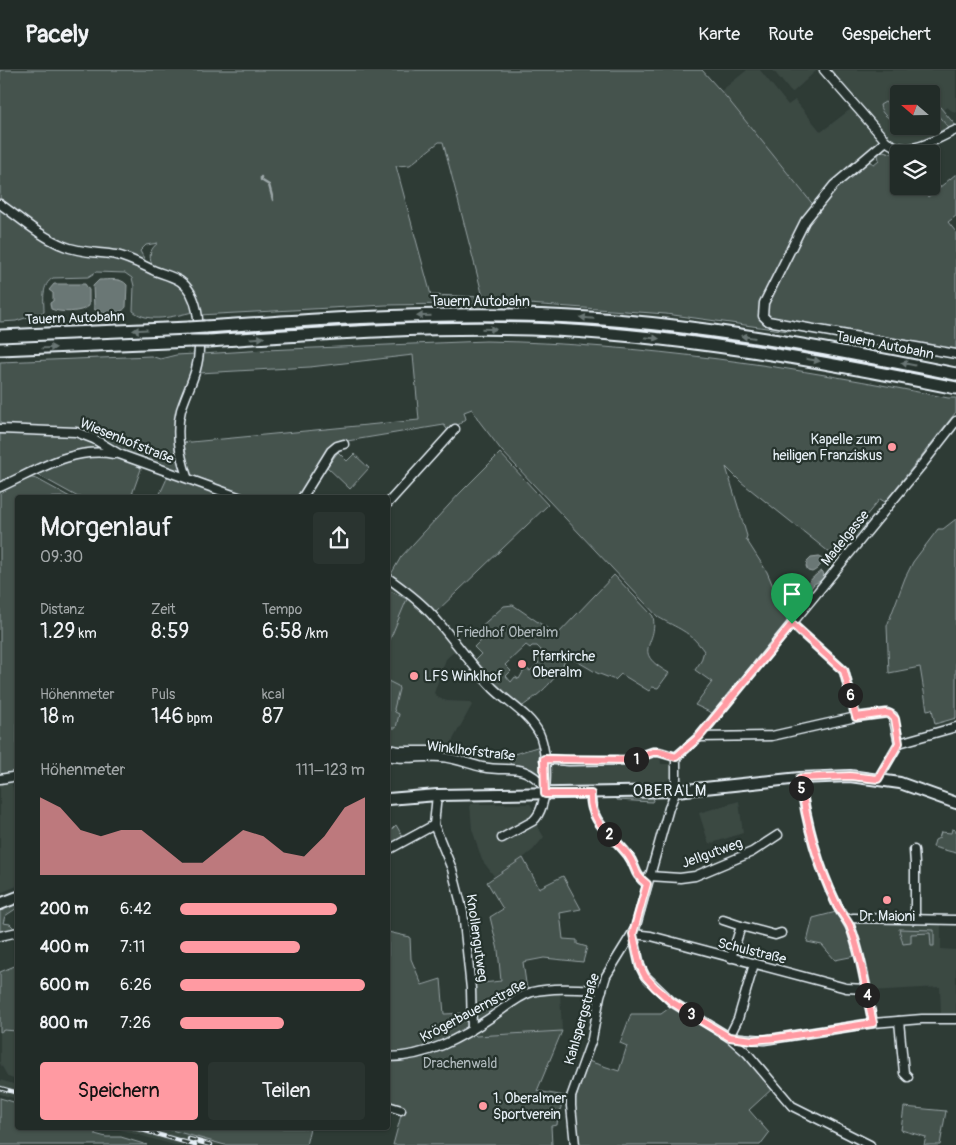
<!DOCTYPE html>
<html lang="de">
<head>
<meta charset="utf-8">
<style>
  :root { --surface:#222c28; --page:#2a3430; --text:#f1f3f6; --muted:#a2a7a8; --line:#3f4845; --accent:#ff9aa2 }
  body { margin:0; font-family:Pangolin,sans-serif; background:var(--page); color:var(--text); height:100vh; display:flex; flex-direction:column; font-size:19px; white-space:nowrap }
  * { box-sizing:border-box; margin:0 }
  p { font-size:16px; color:var(--muted) }
  .icon { flex:none; width:28px; height:28px; fill:none; stroke:currentColor; stroke-width:2; stroke-linecap:round; stroke-linejoin:round }
  .map { position:relative; flex:1; overflow:hidden }
  .drawer { position:absolute; left:15px; top:425px; width:375px; height:635px; display:flex; flex-direction:column; background:var(--surface); border-radius:5px; box-shadow:0 1px 4px #0004,0 0 0 1px var(--line) }
  .drawer>* { flex:none }
  .needle { width:32px; rotate:290deg }
  .controls { position:absolute; left:890px; top:15px; display:grid; gap:10px }
  .controls a { display:grid; place-items:center; width:50px; height:50px; border-radius:5px; background:var(--surface); box-shadow:0 1px 4px #0004,0 0 0 1px var(--line); font-size:25px }
  .pin { position:absolute; display:grid; place-items:center; width:42px; height:42px; color:#fff; margin:-51px -21px; border-radius:50% 50% 50% 0; rotate:-45deg; box-shadow:0 0 5px #0007 }
  .pin .icon { rotate:45deg }
  .km { position:absolute; width:25px; height:25px; margin:-12px; border-radius:50%; background:#222; color:#fff; font-size:14px; line-height:25px; text-align:center }
  .round { display:grid; place-items:center; flex:none; width:52px; height:52px; border-radius:5px; background:var(--page) }
  .overview { display:flex; align-items:center; justify-content:space-between; height:85px; padding:0 25px }
  h1 { font-size:28px; font-weight:600; line-height:38px }
  .stats { display:grid; grid-template-columns:repeat(3,1fr); gap:8px; height:85px; padding:5px 25px }
  .stats div { display:grid; align-content:center }
  .stats b { font-size:21px; font-weight:600 }
  .stats small { font-size:14px; font-weight:400 }
  .stats p { font-size:14px }
  .chart { height:140px; padding:10px 25px }
  .chart p { display:flex; justify-content:space-between }
  .chart svg { width:100%; height:90px; margin-top:5px; fill:var(--accent); opacity:.7 }
  .button { display:flex; gap:10px; margin-top:auto; padding:10px 25px }
  .button a { flex:1; height:58px; border-radius:5px; background:var(--accent); color:#111; font-size:20px; font-weight:600; line-height:58px; text-align:center }
  .button a+a { background:var(--page); color:var(--text) }
  ul { padding:0 25px; list-style:none; font-size:16px }
  li { display:grid; grid-template-columns:80px 60px 1fr; align-items:center; height:38px }
  li i { height:12px; border-radius:6px; background:var(--accent) }
  header { display:flex; align-items:center; gap:30px; box-sizing:border-box; height:70px; padding:0 25px; background:var(--surface); border-bottom:1px solid var(--line) }
  header strong { font-size:24px }
  nav { display:flex; gap:28px; margin-inline-start:auto; font-size:18px }
  .map>svg:first-child { display:block }
</style>
</head>
<body>
<header>
<strong>Pacely</strong>
<nav><a>Karte</a><a>Route</a><a>Gespeichert</a></nav>
</header>
<div class="map">
<svg width="956" height="1075" viewBox="0 0 956 1075">
  <rect width="100%" height="100%" fill="#2e3b35"/>
  <filter id="ink" filterUnits="userSpaceOnUse"><feTurbulence type="fractalNoise" baseFrequency=".02" numOctaves="2"/><feDisplacementMap in="SourceGraphic" scale="10" xChannelSelector="R" yChannelSelector="G"/><feConvolveMatrix kernelMatrix="1 2 1 2 8 2 1 2 1" color-interpolation-filters="sRGB"/></filter>
  <g filter="url(#ink)">
    <g fill="#3b4843" fill-rule="evenodd">
      <path d="M747 0H760L788 35 795 30 821 62 852 38 881 73 815 137 721 21Z"/>
      <path d="M773 0H817L793 22 790 21Z"/>
      <path d="M831 0H956V44L947 37 943 40 956 56 915 76 898 74 888 68 880 60ZM899 24H931V56H899Z"/>
      <path d="M388 513 410 528 428 546 456 580 446 589 434 623 439 628 447 631 469 632 472 635 445 684 388 683Z"/>
      <path d="M660 685 661 694H670L671 708 664 713 650 715 551 717 549 693Z"/>
      <path d="M11 709 17 733V816L0 823V711Z"/>
      <path d="M739 731 743 763 709 774 699 743Z"/>
      <path d="M470 734H530L533 738 530 748 501 765 534 751 544 767 533 780 523 788 494 806 482 790 472 759Z"/>
      <path d="M857 852 941 853V879L956 880V943H941L940 917 870 921 853 857Z"/>
      <path d="M560 922 562 961 476 966 472 962 519 932 529 927Z"/>
      <path d="M4 960 17 961 16 1010 8 1007 0 993V962Z"/>
      <path d="M0 1010 17 1015V1029L0 1024Z"/>
      <path d="M114 1058H164L225 1075H174Z"/>
    </g>
    <g fill="#45524e" stroke="#96a2a3" fill-rule="evenodd">
      <path d="M0 0H702L727 28 815 137 761 235C757 256 773 255 789 259L788 261 666 244 515 233 386 235 199 245 192 220 152 194C148 185 151 178 158 173L146 175 140 181 147 194 180 214 192 231 193 242C174 246 149 254 133 241L134 216 132 208 125 203 96 202 88 207 53 208C41 215 44 230 44 242L16 251 0 252ZM439 72H443L483 227 431 225 396 96 410 95Z"/>
      <path d="M885 32C891 35 899 44 899 51 890 50 881 45 880 35Z"/>
      <path d="M936 37H940L956 56 935 66 934 65 948 57 935 42 931 44V39Z"/>
      <path d="M883 81 899 85V116H919L928 127 956 104V146L948 152 956 162V282L767 246 765 237 802 160 835 117 868 91 874 94 879 90 878 84Z"/>
      <path d="M486 271C641 274 796 297 948 328H956V342L885 432 880 429 865 447 870 451 839 490 741 412 726 397 747 466 746 469 767 502 787 549V555L737 612 714 644 695 635 712 612 695 600 701 591 704 581C689 560 678 559 658 547L502 381 479 351 472 339 464 342 466 349 449 362 444 355 335 373 300 427H247L194 408 190 404 181 373 419 350 413 285 310 297 199 303 202 284 265 280Z"/>
      <path d="M195 284 196 296 179 340 181 402H177L106 380H92L0 415V292L151 286 160 289 176 285Z"/>
      <path d="M338 382 347 391 354 384 369 398 350 419 327 397Z"/>
      <path d="M500 383 548 435 435 543 418 526 390 506 401 487 460 423Z"/>
      <path d="M112 385C121 388 137 390 141 399L131 427H78L38 405 40 401 77 386Z"/>
      <path d="M169 404 236 428H158Z"/>
      <path d="M27 407 37 409 70 427 18 428 17 704 0 706V419Z"/>
      <path d="M956 449V648L935 654 932 639 927 640 920 597 889 603 887 556 905 508 913 492 938 459H943Z"/>
      <path d="M614 505 653 546C659 576 629 580 669 603L658 618 652 617 649 621 621 604 615 610 597 603 568 586C553 613 545 620 520 638L485 606 473 592 481 584 474 577 484 567 478 559 504 536 513 535 557 565ZM526 575 530 578 532 576H537L541 580V585L536 590 539 593 530 601 527 599 523 602 519 609 515 607 511 612 506 606 511 601 505 595Z"/>
      <path d="M388 520 407 529 388 574Z"/>
      <path d="M388 611 398 616 399 619 394 639 395 642 399 644 396 658H388Z"/>
      <path d="M540 676 543 704 541 707 521 696H511L508 686Z"/>
      <path d="M642 725 655 727 652 732 617 730V726Z"/>
      <path d="M396 755 403 767 388 775V763Z"/>
      <path d="M952 759 956 760V783L933 777 935 770 939 768 941 762 951 763Z"/>
      <path d="M523 788 539 818 563 806 581 839 560 843 563 869 577 870V874L587 877 583 892 544 888 523 892 527 920 478 950 475 947 473 914 501 911 498 880 490 847 503 839 487 812Z"/>
      <path d="M17 834V838L5 846 3 853 10 854 14 858 12 860 0 863V841Z"/>
      <path d="M836 842 849 866 855 886 835 890 822 875 807 872 813 848Z"/>
      <path d="M899 859 934 860V876H931L930 863 911 864V873L903 874Z"/>
      <path d="M388 862 410 867 411 889 422 915 441 909 444 944 469 943 468 957 463 962 425 979 388 985Z"/>
      <path d="M17 895V961L4 960 0 962V902Z"/>
      <path d="M672 936 729 971 757 998 773 1018 749 1040 769 1063 760 1075H579L574 1034 588 991 619 1001 627 976 620 973 631 944H661Z"/>
      <path d="M562 961 537 1021 565 1026 558 1046 557 1055 551 1056 552 1075H393L403 1038 388 1033V990C424 988 441 980 472 962L476 966Z"/>
      <path d="M0 1028 17 1033 18 1058H96L95 1064 106 1067H121L147 1075H0Z"/>
      <path d="M904 1037 946 1041 940 1075H924L926 1067 901 1060Z"/>
      <path d="M164 1058H310L306 1075H225Z"/>
    </g>
    <g fill="#6b7775" stroke="#9da8a9">
      <path d="M99 210C108 210 121 207 127 215L126 237C120 246 102 246 94 239L93 216Z"/>
      <path d="M54 214H85L89 220V236C81 243 61 243 51 239L50 233 53 231V223L49 220Z"/>
      <path d="M819 487 822 489C823 494 817 500 812 502L808 501 806 496 807 492 811 488Z"/>
      <path d="M822 501 823 502 824 507 820 511 814 514 808 522H803C799 526 799 531 796 535L792 534 787 527 788 524 792 522 794 524C804 523 810 506 822 501Z"/>
    </g>
    <g fill="none" stroke-linecap="round" stroke-linejoin="round">
      <path stroke="#9da8a9" stroke-width="2.5" d="M261 107V110L269 115 273 130"/>
      <defs>
        <g id="minor">
          <path d="M824 0 886 71C909 89 933 70 956 60"/>
          <path d="M886 71 834 115 805 151 764 233 763 246 768 251 956 284"/>
          <path d="M0 134C20 148 41 167 64 176 80 183 99 182 116 185 130 188 142 195 155 201 163 204 172 206 180 211 200 225 199 256 199 278 199 301 188 318 181 340 175 363 180 385 187 407"/>
          <path d="M0 359 76 362 94 369 119 384 241 428"/>
          <path d="M0 417C36 401 73 376 114 384"/>
          <path d="M302 428 331 381 337 376 344 374"/>
          <path d="M388 433 455 359"/>
          <path d="M388 508C403 519 419 530 432 545 453 568 471 595 493 618 508 633 529 644 539 663 548 682 550 736 533 751L502 768"/>
          <path d="M792 554 844 601 856 647 887 643 893 646 899 673 878 709"/>
          <path d="M699 667 772 666 856 647"/>
          <path d="M899 673 956 657"/>
          <path d="M388 679 399 681H433L438 683 442 687"/>
          <path d="M388 686C405 691 423 685 441 687 455 688 469 694 482 697 511 703 522 691 545 717"/>
          <path d="M544 689 569 691 630 690 653 682H659L676 687"/>
          <path d="M800 708C806 751 817 794 836 833 839 841 846 848 850 856 862 887 866 921 873 953"/>
          <path d="M0 709 18 706"/>
          <path d="M591 723C589 753 612 764 628 785 637 797 633 804 647 814"/>
          <path d="M437 725 434 755 452 799 463 842 471 919 472 959"/>
          <path d="M388 780 434 755"/>
          <path d="M914 780 915 794V849"/>
          <path d="M649 806 680 808 695 806 752 782 778 765"/>
          <path d="M723 850 741 856 775 865 781 863"/>
          <path d="M847 850 853 848 956 850"/>
          <path d="M633 864 640 896 645 906 672 932 729 967 764 970 873 953 922 949H956"/>
          <path d="M633 864 651 866 846 918 866 919"/>
          <path d="M0 866 18 862"/>
          <path d="M731 888 741 856"/>
          <path d="M754 894 738 949 729 967 747 983 792 1036 870 1075"/>
          <path d="M899 951 904 1003 908 1007"/>
          <path d="M388 987C427 987 461 968 493 946 505 938 518 926 532 922 554 917 579 919 602 920"/>
          <path d="M388 1036 401 1040"/>
          <path d="M575 1075 571 1036V1027L592 969 600 926 606 906 635 859 669 738 676 721V687L699 667 921 396 956 351"/>
        </g>
        <g id="major">
          <path d="M388 729 437 725 676 721 800 708 850 706 900 713 956 733"/>
          <path d="M0 834 18 827"/>
        </g>
        <g id="highway">
          <path d="M205 257C308 250 413 243 516 245 663 247 812 275 956 304"/>
          <path d="M0 266 189 258"/>
          <path d="M208 271C315 264 422 256 530 259 673 264 815 290 956 318"/>
          <path d="M0 279 191 271"/>
        </g>
      </defs>
      <use href="#minor" stroke="#e8f1f8" stroke-width="11"/>
      <use href="#major" stroke="#e8f1f8" stroke-width="14"/>
      <use href="#highway" stroke="#e8f1f8" stroke-width="15"/>
      <use href="#minor" stroke="#26332d" stroke-width="8"/>
      <use href="#major" stroke="#26332d" stroke-width="10"/>
      <use href="#highway" stroke="#26332d" stroke-width="11"/>
      <defs>
        <g id="rail">
          <path d="M0 1018 18 1023"/>
          <path d="M135 1058 195 1075"/>
          <path d="M189 1069 211 1075"/>
        </g>
      </defs>
      <use href="#rail" stroke="#e8f1f8" stroke-width="4.5"/>
      <use href="#rail" stroke="#26332d" stroke-width="2.5" stroke-dasharray="8" stroke-linecap="butt"/>
      <defs>
        <g id="highway-bridge">
          <path d="M189 258 205 257"/>
          <path d="M191 271H208"/>
        </g>
      </defs>
      <use href="#highway-bridge" stroke="#e8f1f8" stroke-width="15" stroke-linecap="butt"/>
      <use href="#highway-bridge" stroke="#26332d" stroke-width="11"/>
    </g>
    <defs><path id="oneway-solid" d="M-6-.8H1V-3.2L6.5 0L1 3.2V.8H-6Z" transform="scale(1.25)"/></defs>
    <g fill="#6a7674">
      <use href="#oneway-solid" transform="translate(424 246) rotate(178)"/>
      <use href="#oneway-solid" transform="translate(587 248) rotate(-175)"/>
      <use href="#oneway-solid" transform="translate(489 259) rotate(1)"/>
      <use href="#oneway-solid" transform="translate(140 260) rotate(177)"/>
      <use href="#oneway-solid" transform="translate(748 267) rotate(-172)"/>
      <use href="#oneway-solid" transform="translate(257 268) rotate(-3)"/>
      <use href="#oneway-solid" transform="translate(652 268) rotate(6)"/>
      <use href="#oneway-solid" transform="translate(49 278) rotate(-2)"/>
      <use href="#oneway-solid" transform="translate(813 290) rotate(10)"/>
      <use href="#oneway-solid" transform="translate(908 294) rotate(-169)"/>
    </g>
  </g>
  <g fill="none" stroke-linecap="round" stroke-linejoin="round" filter="url(#ink)">
    <defs>
      <path id="route" d="M792 554 844 601 856 647 886 643 890 644 895 649 899 673 878 709 850 706 800 708C806 751 817 794 836 833 839 841 846 848 850 856 862 887 866 921 873 953L776 968 753 970 729 967 702 951 672 932 655 917 645 906 640 896 633 864 647 814C633 804 637 797 628 785 612 764 589 753 591 724H545L544 689 630 690 653 682H659L676 687 699 667Z"/>
    </defs>
    <use href="#route" stroke="#fff" stroke-width="10"/>
    <use href="#route" stroke="#ff9aa2" stroke-width="6"/>
  </g>
  <g fill="#ff9aa2" stroke="#26332d" stroke-width="2">
    <circle cx="892" cy="377" r="5"/>
    <circle cx="522" cy="594" r="5"/>
    <circle cx="414" cy="606" r="5"/>
    <circle cx="887" cy="830" r="5"/>
    <circle cx="483" cy="1036" r="5"/>
  </g>
  <g text-anchor="middle" dominant-baseline="central" stroke-width="4.5" stroke-linejoin="round" paint-order="stroke">
    <g font-size="14" fill="#e8f1f8" stroke="#26332d">
      <text x="480" y="231">Tauern Autobahn</text>
      <text transform="translate(75 248) rotate(-2)">Tauern Autobahn</text>
      <text transform="translate(885 275) rotate(11)">Tauern Autobahn</text>
      <text transform="translate(127 371) rotate(22)">Wiesenhofstraße</text>
      <text transform="translate(845 468) rotate(-51)">Madelgasse</text>
      <text transform="translate(471 681) rotate(7)">Winklhofstraße</text>
      <text transform="translate(712 783) rotate(-20)">Jellgutweg</text>
      <text transform="translate(477 868) rotate(82)">Knollengutweg</text>
      <text transform="translate(752 881) rotate(14)">Schulstraße</text>
      <text transform="translate(473 941) rotate(-28)">Krögerbauernstraße</text>
      <text transform="translate(582 949) rotate(-74)">Kahlspergstraße</text>
    </g>
    <g font-size="14" fill="#e8f1f8" stroke="#26332d" text-anchor="start">
      <text x="882" y="369" text-anchor="end">Kapelle zum<tspan x="882" dy="16">heiligen Franziskus</tspan></text>
      <text x="532" y="586">Pfarrkirche<tspan x="532" dy="16">Oberalm</tspan></text>
      <text x="424" y="606">LFS Winklhof</text>
      <text x="887" y="846" text-anchor="middle">Dr. Maioni</text>
      <text x="493" y="1028">1. Oberalmer<tspan x="493" dy="16">Sportverein</tspan></text>
    </g>
    <g font-size="14" fill="#afb9bc" stroke="#26332d">
      <text x="507" y="562">Friedhof Oberalm</text>
      <text x="460" y="993">Drachenwald</text>
    </g>
    <g font-size="16" letter-spacing="1" fill="#e8f1f8" stroke="#26332d">
      <text x="670" y="721">OBERALM</text>
    </g>
  </g>
</svg>
<div class="controls">
<a><svg class="needle" viewBox="-14 -14 28 28"><path d="M0-13l5 13h-10z" fill="#e53935"/><path d="M0 13l5-13h-10z" fill="#a2a7a8"/></svg></a>
<a><svg class="icon" aria-label="layers" viewBox="0 0 24 24"><path d="M12 4l9 5-9 5-9-5zM3 14l9 5 9-5"/></svg></a>
</div>
<div class="pin" style="left:792px;top:554px;background:#1e9e55"><svg class="icon" aria-label="arrive" viewBox="0 0 24 24"><path d="M6 21V4h12l-3 4 3 4H6"/></svg></div>
<b class="km" style="left:636px;top:689px">1</b>
<b class="km" style="left:609px;top:764px">2</b>
<b class="km" style="left:691px;top:944px">3</b>
<b class="km" style="left:867px;top:925px">4</b>
<b class="km" style="left:801px;top:718px">5</b>
<b class="km" style="left:850px;top:625px">6</b>
<section class="drawer">
<div class="overview"><div><h1>Morgenlauf</h1><p>09:30</p></div><a class="round"><svg class="icon" aria-label="share" viewBox="0 0 24 24"><path d="M12 15V3M7 8l5-5 5 5M5 13v7h14v-7"/></svg></a></div>
<div class="stats">
<div><p>Distanz</p><b>1.29<small> km</small></b></div>
<div><p>Zeit</p><b>8:59</b></div>
<div><p>Tempo</p><b>6:58<small> /km</small></b></div>
</div>
<div class="stats">
<div><p>Höhenmeter</p><b>18<small> m</small></b></div>
<div><p>Puls</p><b>146<small> bpm</small></b></div>
<div><p>kcal</p><b>87</b></div>
</div>
<div class="chart"><p><span>Höhenmeter</span>111–123 m</p>
<svg viewBox="0 0 160 44" preserveAspectRatio="none"><path d="M0 44V6L10 11L20 22L30 25L40 22L50 22L60 30L70 38L80 38L90 30L100 22L110 25L120 33L130 35L140 25L150 11L160 6V44z"/></svg>
</div>
<ul>
<li><b>200 m</b>6:42<i style="width:85%"></i></li>
<li><b>400 m</b>7:11<i style="width:65%"></i></li>
<li><b>600 m</b>6:26<i style="width:100%"></i></li>
<li><b>800 m</b>7:26<i style="width:56%"></i></li>
</ul>
<div class="button"><a>Speichern</a><a>Teilen</a></div>
</section>
</div>
</body>
</html>
